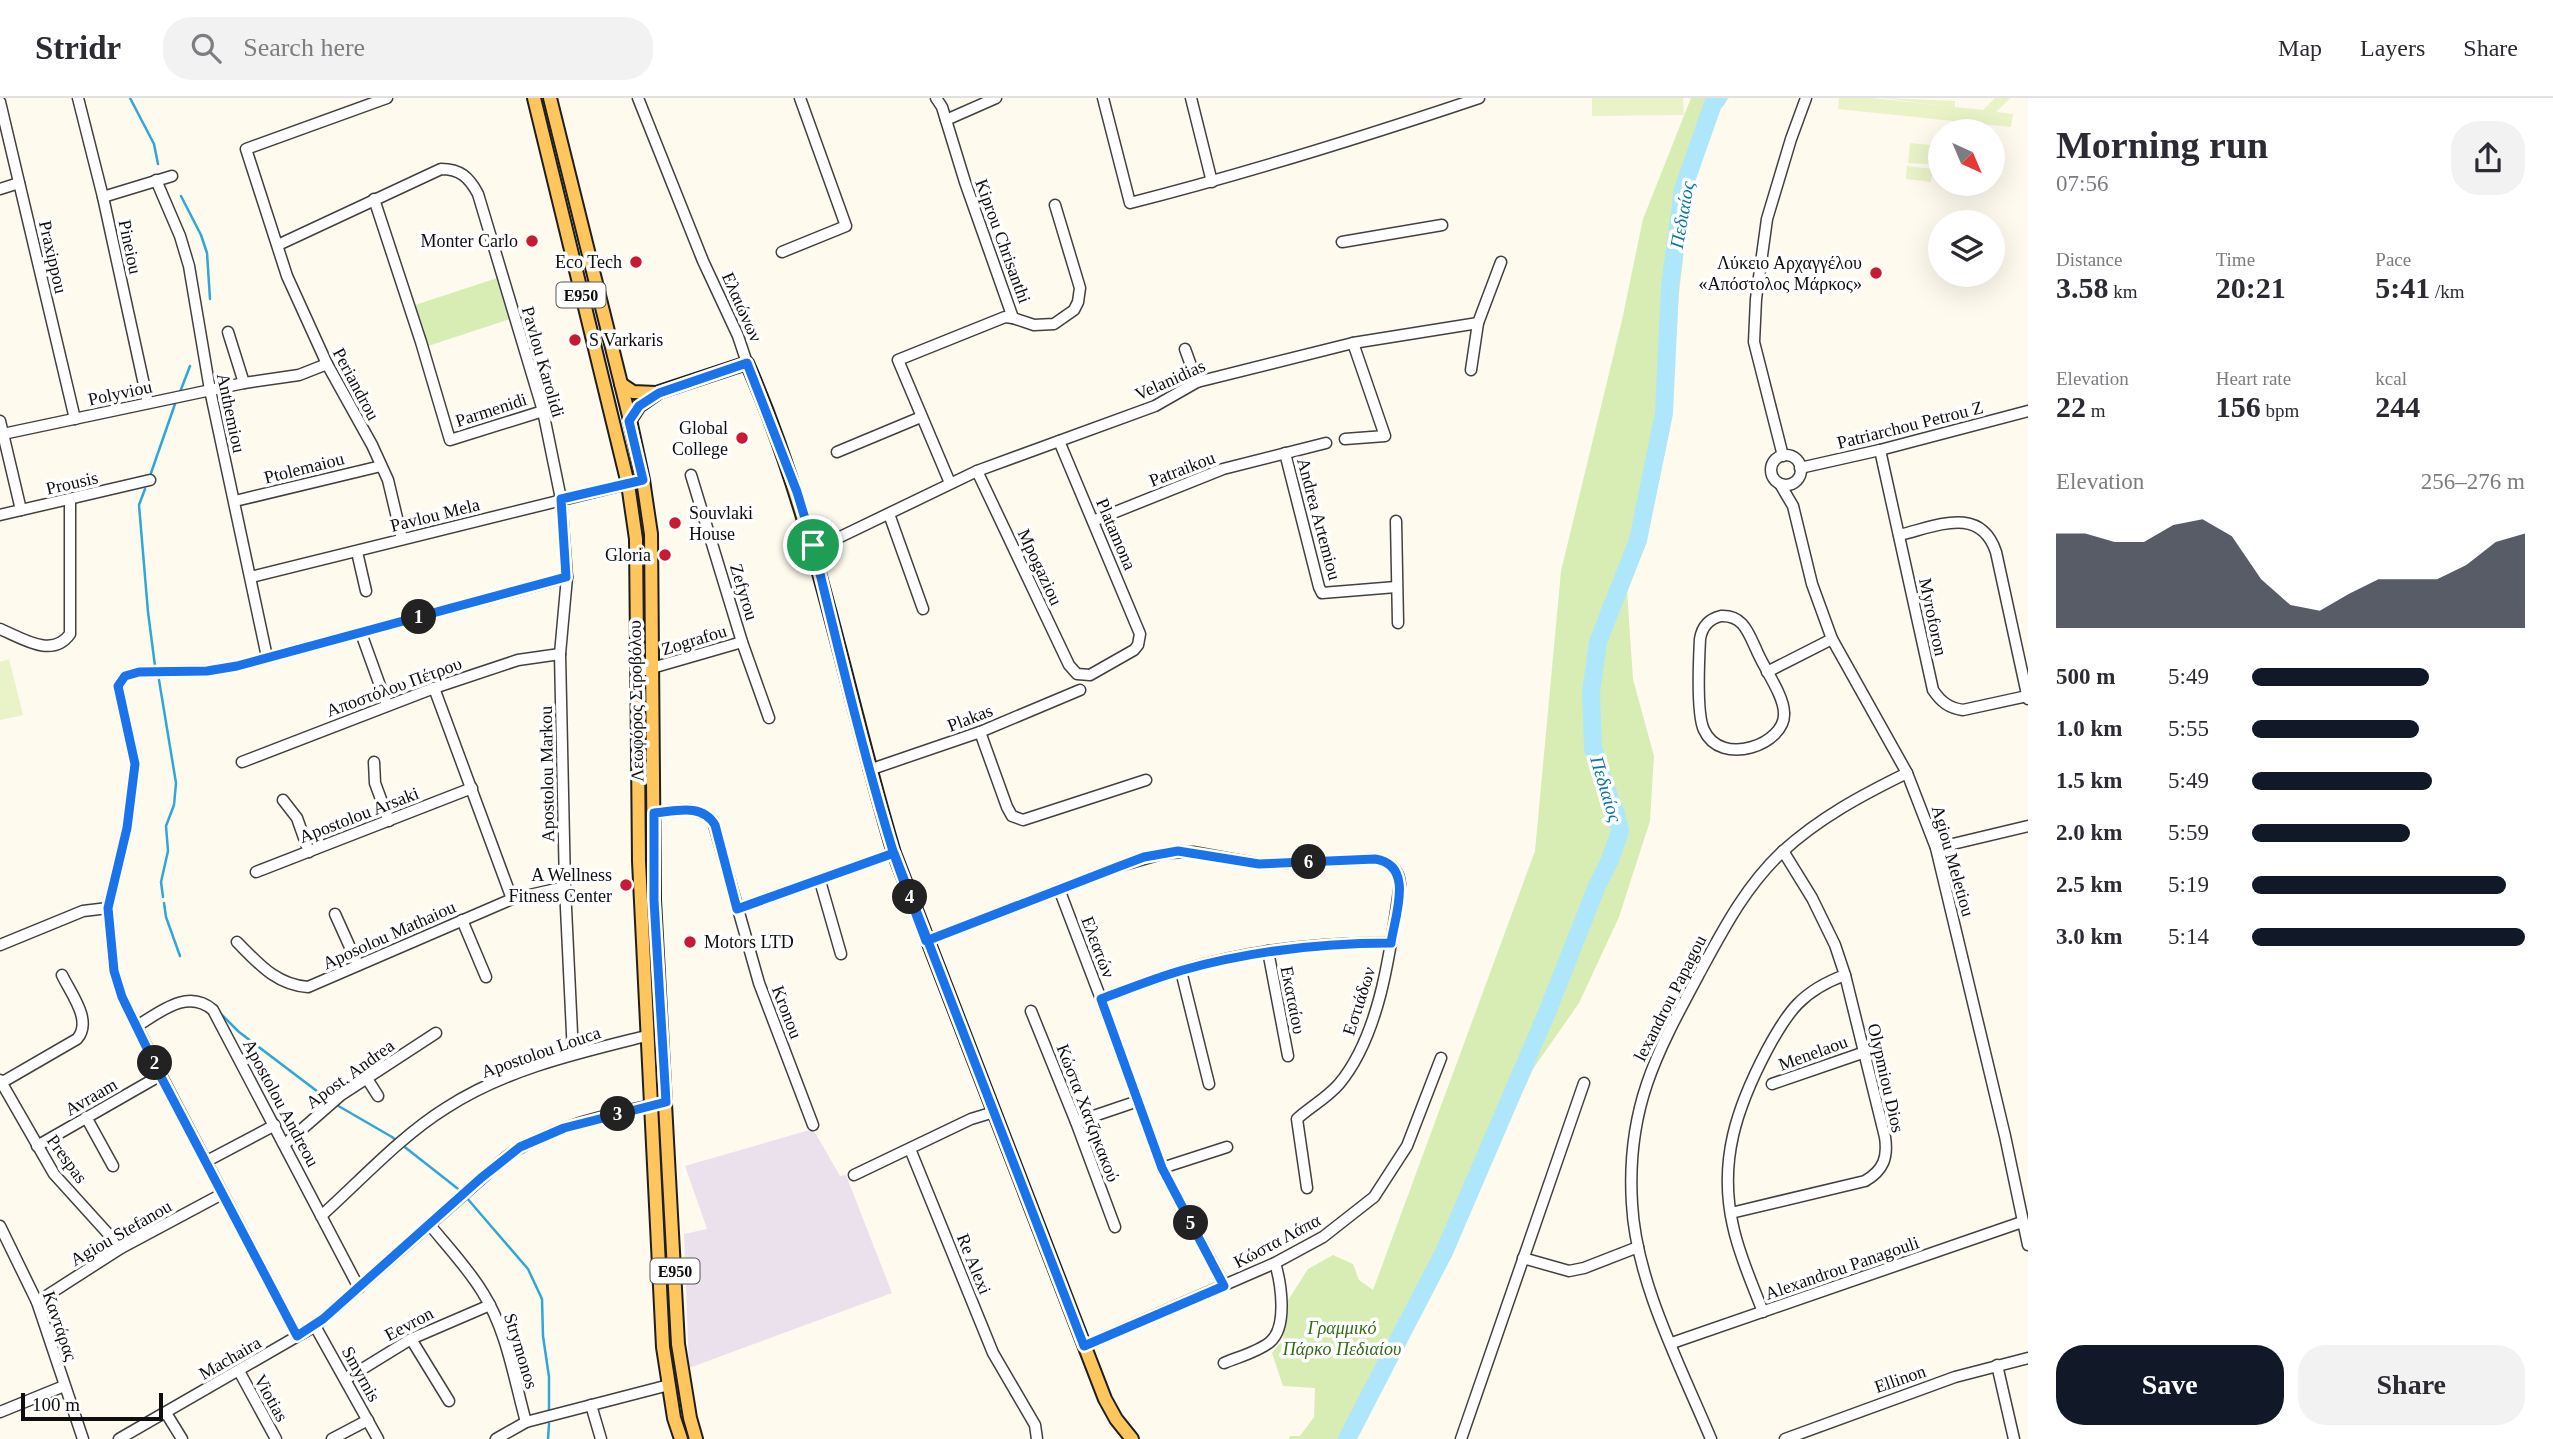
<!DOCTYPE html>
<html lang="en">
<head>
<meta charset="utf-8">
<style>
  :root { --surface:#fff; --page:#f2f2f3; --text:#2b2b33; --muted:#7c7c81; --line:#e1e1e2; --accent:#111827 }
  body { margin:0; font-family:"Times New Roman",serif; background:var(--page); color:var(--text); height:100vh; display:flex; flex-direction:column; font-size:26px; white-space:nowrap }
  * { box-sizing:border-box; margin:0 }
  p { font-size:23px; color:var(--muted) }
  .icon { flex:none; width:38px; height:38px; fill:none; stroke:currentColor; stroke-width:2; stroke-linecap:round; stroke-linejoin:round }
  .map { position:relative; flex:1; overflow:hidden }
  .drawer { display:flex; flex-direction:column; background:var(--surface); width:525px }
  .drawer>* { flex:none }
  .needle { width:46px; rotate:136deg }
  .controls { position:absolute; left:1928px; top:21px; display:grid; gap:14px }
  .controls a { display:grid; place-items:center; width:77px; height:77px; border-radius:50%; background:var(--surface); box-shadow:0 7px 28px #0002; font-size:35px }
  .scale { position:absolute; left:21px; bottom:18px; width:142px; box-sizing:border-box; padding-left:7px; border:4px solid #0e0e0e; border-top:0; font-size:19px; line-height:24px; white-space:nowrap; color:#0e0e0e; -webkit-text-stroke:5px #fff; paint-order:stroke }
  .pin { position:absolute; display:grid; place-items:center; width:60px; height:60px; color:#fff; margin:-30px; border:4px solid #fff; border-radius:50%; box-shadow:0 2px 7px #0007 }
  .km { position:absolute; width:35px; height:35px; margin:-18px; border-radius:50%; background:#222; color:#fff; font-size:19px; line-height:35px; text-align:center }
  .round { display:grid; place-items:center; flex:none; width:74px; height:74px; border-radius:28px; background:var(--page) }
  .summary { display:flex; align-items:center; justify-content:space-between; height:119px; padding:0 28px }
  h1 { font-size:38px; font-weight:800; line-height:52px }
  .figures { display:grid; grid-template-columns:repeat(3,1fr); gap:10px; height:119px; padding:7px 28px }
  .figures div { display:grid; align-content:center }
  .figures b { font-size:30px; font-weight:800 }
  .figures small { font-size:19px; font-weight:400 }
  .figures p { font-size:19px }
  .chart { height:196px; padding:14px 28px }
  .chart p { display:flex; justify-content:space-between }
  .chart svg { width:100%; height:126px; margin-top:7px; fill:var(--accent); opacity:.7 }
  .button { display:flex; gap:14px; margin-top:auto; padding:14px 28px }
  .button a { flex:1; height:80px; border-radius:28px; background:var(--accent); color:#fff; font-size:28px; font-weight:800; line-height:80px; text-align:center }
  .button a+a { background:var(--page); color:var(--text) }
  ul { padding:0 28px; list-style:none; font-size:23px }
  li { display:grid; grid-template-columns:112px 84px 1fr; align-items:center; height:52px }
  li i { height:18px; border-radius:9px; background:var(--accent) }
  header { display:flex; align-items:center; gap:42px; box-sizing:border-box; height:98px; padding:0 35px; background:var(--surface); border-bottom:2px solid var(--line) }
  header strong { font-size:33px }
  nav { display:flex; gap:38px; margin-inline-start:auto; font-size:24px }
  .search { width:490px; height:63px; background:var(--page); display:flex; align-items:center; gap:18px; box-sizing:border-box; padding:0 24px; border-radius:28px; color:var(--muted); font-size:26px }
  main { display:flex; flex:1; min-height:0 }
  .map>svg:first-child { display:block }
</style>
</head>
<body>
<header>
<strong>Stridr</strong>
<div class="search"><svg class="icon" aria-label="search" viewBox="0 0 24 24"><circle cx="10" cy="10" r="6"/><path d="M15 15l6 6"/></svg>Search here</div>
<nav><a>Map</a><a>Layers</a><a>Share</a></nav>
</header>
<main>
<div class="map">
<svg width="2028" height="1341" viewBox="0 0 2028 1341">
  <rect width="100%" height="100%" fill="#fffaee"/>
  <path fill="#eae1ed" d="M813 1031 840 1078 846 1077 892 1195 689 1270 684 1136 707 1131 685 1068Z"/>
  <g fill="#d8edb4">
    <path d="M1691 0H1729L1719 10 1690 97 1679 196 1671 325 1646 446 1627 492 1633 581 1654 658 1650 723 1619 819 1579 905 1533 971 1420 1218 1357 1341H1289L1290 1338H1300L1314 1319 1315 1290 1283 1288 1272 1255 1283 1242 1287 1204 1308 1171 1333 1157 1353 1166 1359 1182 1373 1192 1535 753 1561 473 1622 222 1643 121Z"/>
    <path d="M497 180 510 221 428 248 415 207Z"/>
  </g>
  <g fill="#e9f3c7">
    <path d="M1592 0H1683L1684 17 1592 18Z"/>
    <path d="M1839 0H1873L1943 8 1882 0 1955 3V9L1983 12 1995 0H2010L1996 14 2013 16 2011 29 1838 11Z"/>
    <path d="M1910 45 1941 48V67L1908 65Z"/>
    <path d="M1907 68 1933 71 1931 84 1906 81Z"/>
    <path d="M9 561 23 617 0 622V564Z"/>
  </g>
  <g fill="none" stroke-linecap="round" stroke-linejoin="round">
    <g stroke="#2fa7d8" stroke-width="2.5">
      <path d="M130 0 154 46 158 66"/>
      <path d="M181 98 201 137 207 155 210 201"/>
      <path d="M180 294 190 268"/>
      <path d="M151 375 175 306"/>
      <path d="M145 391 139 407 148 514 155 568"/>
      <path d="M159 582 176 685 174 707 166 728 168 753 161 784 163 799"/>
      <path d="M164 805 166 819 180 858"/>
      <path d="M220 915 239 934 330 1003"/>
      <path d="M335 1006 392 1039 462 1094"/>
      <path d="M466 1099 528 1171 542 1201 543 1238 549 1279V1314"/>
      <path d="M548 1341 549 1326"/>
    </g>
    <path stroke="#aee7fb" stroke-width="18" d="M1347 1341 1444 1154 1546 917 1597 788 1610 762 1620 733 1616 716 1607 693 1593 650 1591 595 1598 544 1638 442 1664 315 1670 188 1683 91 1713 6 1718 0"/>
    <defs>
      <g id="minor">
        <path d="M78 0 103 99 148 305"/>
        <path d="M387 0 246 51 287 178 327 266 372 347 388 382 402 441"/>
        <path d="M638 0 703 163 738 238 747 265"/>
        <path d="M936 0 942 9 965 84 1013 220 1005 219 898 262 950 385"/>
        <path d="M1103 0 1130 105C1248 75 1363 39 1479 0"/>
        <path d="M1191 0 1212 84"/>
        <path d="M0 4 75 321"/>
        <path d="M946 22 996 0"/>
        <path d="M156 82 180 138 189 168 210 292 267 559"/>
        <path d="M0 91 19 85"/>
        <path d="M103 99 172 78"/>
        <path d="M374 101 421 244 450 342 543 313"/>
        <path d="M1342 144 1442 127"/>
        <path d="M278 147 441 71C460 71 469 79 478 96L543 313 561 401 567 479 560 556 565 789 573 956"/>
        <path d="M782 154 846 128 800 0"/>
        <path d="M1013 220 1034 227 1054 226 1074 212 1078 204 1080 190 1055 107"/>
        <path d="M228 234 244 285"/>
        <path d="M1185 251 1197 284"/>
        <path d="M1471 272 1478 225 1501 164"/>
        <path d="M0 323 21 412"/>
        <path d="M3 336 244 285 299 277 327 266"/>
        <path d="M1345 341 1385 338 1353 245"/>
        <path d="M1880 352 1933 592C1941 604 1949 610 1963 612L2027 598"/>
        <path d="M837 354 921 319"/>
        <path d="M1285 355 1319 489 1322 495 1396 489"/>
        <circle cx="1786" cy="372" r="15"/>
        <path d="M1783 358 1754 244 1756 201 1767 121 1791 41 1806 0"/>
        <path d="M1800 370 1880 352 2028 313"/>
        <path d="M977 373 1069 567 1077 576 1090 577 1134 552 1138 547 1140 536 1059 343"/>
        <path d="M691 377 742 544 769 620"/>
        <path d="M1780 386 1793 408 1812 486 1832 541 1907 675 1936 750 2005 1038 2028 1147"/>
        <path d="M235 403 381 368"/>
        <path d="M889 416 923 511"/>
        <path d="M0 417 150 382"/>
        <path d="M1093 423 1223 371 1326 345"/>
        <path d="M1396 423 1398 525"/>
        <path d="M1899 437C1935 429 1980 406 1996 454L2028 601"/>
        <path d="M813 448 840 439 977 373 1155 308 1197 284 1353 245 1478 225"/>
        <path d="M357 454 366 493"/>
        <path d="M251 479 643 382"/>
        <path d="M1721 518C1743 517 1748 534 1756 551 1763 569 1784 597 1784 615 1786 646 1721 670 1704 632 1696 616 1699 561 1700 541 1702 529 1708 521 1721 518Z"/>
        <path d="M0 531C22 540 52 561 70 536V401"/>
        <path d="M361 535 387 607"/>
        <path d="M638 574 742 544"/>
        <path d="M1767 574 1832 541"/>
        <path d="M434 590 512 801"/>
        <path d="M980 634 1007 709 1012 718 1023 722 1146 682"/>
        <path d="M242 664 434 590 518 562 560 556"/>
        <path d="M374 664 375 685 389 723"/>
        <path d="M869 672 980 634 1080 592"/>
        <path d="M283 702 297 720 309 754"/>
        <path d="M654 715C675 713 697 706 713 723L759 885 813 1027"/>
        <path d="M1936 750 2028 728"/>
        <path d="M256 774 472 690"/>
        <path d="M820 783 841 856"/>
        <path d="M1059 791 1101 901 1162 1070 1224 1187"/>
        <path d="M737 811 894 755"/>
        <path d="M335 816 358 867"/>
        <path d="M462 822 486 879"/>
        <path d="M926 843 1120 768 1165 755 1193 754 1259 766 1375 761C1389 763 1399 771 1400 786 1391 848 1381 936 1339 986 1327 1000 1310 1009 1297 1021L1307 1090"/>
        <path d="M237 844C258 865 276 887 308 889L512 801 565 789"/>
        <path d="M0 847 83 813 108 810"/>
        <path d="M1268 853 1288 958"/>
        <path d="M1181 873 1209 986"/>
        <path d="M1101 901C1128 891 1155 880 1183 872 1251 852 1320 844 1391 845"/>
        <path d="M1031 913 1076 1024 1115 1129"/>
        <path d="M137 928C160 914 188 890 213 912L359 1190"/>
        <path d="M366 979 378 998"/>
        <path d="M0 982 54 1076 121 1150"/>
        <path d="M1 985 77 941C93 923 71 896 62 877"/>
        <path d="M1772 986 1865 954"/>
        <path d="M86 1019 113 1068"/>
        <path d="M1076 1024 1138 1003"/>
        <path d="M285 1046 341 997 436 935"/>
        <path d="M37 1048 161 977"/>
        <path d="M910 1051 993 1255 1035 1327 1037 1341"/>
        <path d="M207 1063 275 1027"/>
        <path d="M1162 1070 1227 1049"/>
        <path d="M854 1077 971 1021 994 1014"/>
        <path d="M1731 1115 1865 1083C1884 1072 1888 1059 1885 1039L1845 877 1835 847 1812 800 1783 753"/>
        <path d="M321 1118C361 1082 401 1038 446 1010 506 971 578 955 646 938"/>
        <path d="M429 1126C447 1148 468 1170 483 1195 507 1233 514 1281 526 1324"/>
        <path d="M0 1128 37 1204 83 1341"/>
        <path d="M1523 1160 1569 1173 1584 1170 1638 1149"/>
        <path d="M37 1204 121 1150 222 1096"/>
        <path d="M1763 1214C1752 1185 1739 1157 1733 1128 1718 1063 1737 1009 1767 952 1788 913 1802 893 1845 877"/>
        <path d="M315 1228 378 1341"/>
        <path d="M297 1238 161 977 122 899 114 873 108 810 127 730 135 666 118 588 125 578 139 574 207 573 237 568 567 479"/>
        <path d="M411 1241 449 1303"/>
        <path d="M1672 1245 2022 1124"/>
        <path d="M1084 1248 1275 1165 1323 1139 1374 1099 1407 1048 1441 960"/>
        <path d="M1224 1265C1238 1259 1258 1254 1270 1244 1288 1229 1281 1185 1275 1165"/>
        <path d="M1997 1267 2014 1341"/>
        <path d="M239 1273 276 1341"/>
        <path d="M346 1281 411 1241 490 1207"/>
        <path d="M591 1307 601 1341"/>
        <path d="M0 1314 64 1288"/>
        <path d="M166 1315 182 1341"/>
        <path d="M119 1341 315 1228 506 1059C552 1027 611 1016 666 1004"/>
        <path d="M332 1341 368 1322"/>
        <path d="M496 1341 526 1324 669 1287"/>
        <path d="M1461 1341 1584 985"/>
        <path d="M1711 1341C1681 1269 1636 1184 1632 1106 1626 1011 1656 956 1699 876 1723 832 1745 789 1782 754 1819 720 1862 697 1907 675"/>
        <path d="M1785 1341 1955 1279 2028 1260"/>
      </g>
      <g id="major">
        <path d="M534 0 628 386 636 441 639 763 663 1249 674 1320 681 1341"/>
        <path d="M550 0 630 322 643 382 651 436 654 802 678 1246 690 1320 696 1341"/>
        <path d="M621 286 633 294 656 295"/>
        <path d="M630 322 639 308 659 294 747 265C816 422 845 592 894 755L1105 1301 1116 1321 1132 1341"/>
      </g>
    </defs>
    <use href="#minor" stroke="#414141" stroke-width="13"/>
    <use href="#major" stroke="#1f1f1f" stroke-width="16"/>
    <use href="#minor" stroke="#fff" stroke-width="10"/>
    <use href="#major" stroke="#ffc65e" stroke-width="12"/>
  </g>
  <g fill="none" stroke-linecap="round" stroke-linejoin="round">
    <defs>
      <path id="route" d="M813 447 797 394 747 265 659 295 639 308 629 323 643 382 561 401 566 479 237 568 207 573 139 574 125 578 118 588 135 666 127 730 108 810 114 873 122 899 160 977 297 1238 323 1221 481 1080 520 1049 564 1030 666 1004 654 802V715C676 713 702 705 715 727L737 811 894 755 1084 1248 1224 1188 1162 1070 1101 901C1128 891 1155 880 1183 872 1251 853 1320 845 1391 845 1395 817 1415 767 1375 761L1259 766 1178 753 1144 759 1120 768 926 843C915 813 903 783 893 753 862 652 838 549 813 447"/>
    </defs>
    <use href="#route" stroke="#fff" stroke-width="14"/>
    <use href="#route" stroke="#1a73e8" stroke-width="9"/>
  </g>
  <g fill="#c91a35" stroke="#fff" stroke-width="2.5">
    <circle cx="532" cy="143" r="7"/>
    <circle cx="636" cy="164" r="7"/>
    <circle cx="1876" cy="175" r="7"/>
    <circle cx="575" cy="242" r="7"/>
    <circle cx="742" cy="340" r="7"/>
    <circle cx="675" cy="425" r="7"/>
    <circle cx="665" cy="457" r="7"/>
    <circle cx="626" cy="787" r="7"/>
    <circle cx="690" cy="844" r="7"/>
  </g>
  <g text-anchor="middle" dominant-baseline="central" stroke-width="7" stroke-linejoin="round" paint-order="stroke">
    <g fill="#fff" stroke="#565656" stroke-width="2">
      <rect x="556.5" y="184.5" width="49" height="25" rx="5"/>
      <rect x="650.5" y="1160.5" width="49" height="25" rx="5"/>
    </g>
    <g font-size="16" font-weight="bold" fill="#0e0e0e">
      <text x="581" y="197">E950</text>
      <text x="675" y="1173">E950</text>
    </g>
    <g font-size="18" fill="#0e0e0e" stroke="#fff" text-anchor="end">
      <text x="518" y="143">Monter Carlo</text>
      <text x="622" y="164">Eco Tech</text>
      <text x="1862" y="165">Λύκειο Αρχαγγέλου<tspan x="1862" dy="21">«Απόστολος Μάρκος»</tspan></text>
      <text x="589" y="242" text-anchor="start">S Varkaris</text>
      <text x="728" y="330">Global<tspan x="728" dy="21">College</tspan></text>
      <text x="689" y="415" text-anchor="start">Souvlaki<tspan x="689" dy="21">House</tspan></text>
      <text x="651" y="457">Gloria</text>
      <text x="612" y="777">A Wellness<tspan x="612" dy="21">Fitness Center</tspan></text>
      <text x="704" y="844" text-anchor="start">Motors LTD</text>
    </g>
    <g font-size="18" fill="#0e0e0e" stroke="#fff">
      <text transform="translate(1003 143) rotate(70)">Kiprou Chrisanthi</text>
      <text transform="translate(130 149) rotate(78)">Pineiou</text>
      <text transform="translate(53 159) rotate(77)">Praxippou</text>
      <text transform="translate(742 209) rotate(66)">Ελαιώνων</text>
      <text transform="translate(543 264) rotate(74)">Pavlou Karolidi</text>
      <text transform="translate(1170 282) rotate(-24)">Velanidias</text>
      <text transform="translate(356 286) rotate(62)">Periandrou</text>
      <text transform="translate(120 295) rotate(-12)">Polyviou</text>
      <text transform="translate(491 312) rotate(-18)">Parmenidi</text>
      <text transform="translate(231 315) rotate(78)">Anthemiou</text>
      <text transform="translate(1910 327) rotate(-14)">Patriarchou Petrou Z</text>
      <text transform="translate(304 370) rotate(-14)">Ptolemaiou</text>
      <text transform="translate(1182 371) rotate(-21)">Patraikou</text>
      <text transform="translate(72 385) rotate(-13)">Prousis</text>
      <text transform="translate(435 417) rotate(-14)">Pavlou Mela</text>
      <text transform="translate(1319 421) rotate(75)">Andrea Artemiou</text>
      <text transform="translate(1116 436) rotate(67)">Platamona</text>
      <text transform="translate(1040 469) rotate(65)">Mpogaziou</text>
      <text transform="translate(744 494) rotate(73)">Zefyrou</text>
      <text transform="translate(1933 519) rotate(78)">Myroforon</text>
      <text transform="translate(694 542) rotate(-17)">Zografou</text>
      <text transform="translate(394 589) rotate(-20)">Αποστόλου Πέτρου</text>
      <text transform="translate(636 603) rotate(-91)">Λεωφόρος Στροβόλου</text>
      <text transform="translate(970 620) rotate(-21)">Plakas</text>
      <text transform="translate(547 676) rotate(-91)">Apostolou Markou</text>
      <text transform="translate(359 717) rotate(-21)">Apostolou Arsaki</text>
      <text transform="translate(1953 763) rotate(74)">Agiou Meletiou</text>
      <text transform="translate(389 837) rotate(-24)">Aposolou Mathaiou</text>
      <text transform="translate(1098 849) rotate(69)">Ελεατών</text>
      <text transform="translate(1670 900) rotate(-63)">lexandrou Papagou</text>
      <text transform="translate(1293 902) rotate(79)">Εκαταίου</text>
      <text transform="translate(1359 903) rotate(-72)">Εστιάδων</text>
      <text transform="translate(787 914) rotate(69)">Kronou</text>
      <text transform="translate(541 954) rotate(-19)">Apostolou Louca</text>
      <text transform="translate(1813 955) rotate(-20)">Menelaou</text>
      <text transform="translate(350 976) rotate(-36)">Apost. Andrea</text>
      <text transform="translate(1886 980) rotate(77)">Olypmiou Dios</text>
      <text transform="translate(91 999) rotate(-30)">Avraam</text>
      <text transform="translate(281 1005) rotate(62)">Apostolou Andreou</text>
      <text transform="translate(1088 1015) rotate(69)">Κώστα Χατζηκακού</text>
      <text transform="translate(67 1061) rotate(54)">Prespas</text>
      <text transform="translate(121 1135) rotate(-30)">Agiou Stefanou</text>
      <text transform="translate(1277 1143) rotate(-28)">Κώστα Λάπα</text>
      <text transform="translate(974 1166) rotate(68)">Re Alexi</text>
      <text transform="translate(1842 1170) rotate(-19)">Alexandrou Panagouli</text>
      <text transform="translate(409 1226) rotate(-28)">Eevron</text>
      <text transform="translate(60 1228) rotate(71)">Καντάρας</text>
      <text transform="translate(521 1253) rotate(73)">Strymonos</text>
      <text transform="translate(230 1260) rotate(-30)">Machaira</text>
      <text transform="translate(361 1276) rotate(61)">Smyrnis</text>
      <text transform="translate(1900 1281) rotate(-19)">Ellinon</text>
      <text transform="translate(271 1300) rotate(61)">Viotias</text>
    </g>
    <g font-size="18" font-style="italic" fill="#326b18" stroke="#fff">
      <text x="1342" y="1230">Γραμμικό<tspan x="1342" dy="21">Πάρκο Πεδιαίου</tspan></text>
    </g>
    <g font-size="19" font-style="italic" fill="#0c76aa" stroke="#fff">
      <text transform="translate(1682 117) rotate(-80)">Πεδιαίος</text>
      <text transform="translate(1606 691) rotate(73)">Πεδιαίος</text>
    </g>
  </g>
</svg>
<div class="controls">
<a><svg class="needle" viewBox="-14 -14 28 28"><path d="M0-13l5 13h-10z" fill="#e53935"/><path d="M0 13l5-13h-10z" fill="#7c7c81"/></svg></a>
<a><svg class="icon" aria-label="layers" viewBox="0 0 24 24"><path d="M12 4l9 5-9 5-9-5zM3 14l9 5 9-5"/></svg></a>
</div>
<div class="scale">100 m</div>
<div class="pin" style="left:813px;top:447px;background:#1e9e55"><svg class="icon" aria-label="arrive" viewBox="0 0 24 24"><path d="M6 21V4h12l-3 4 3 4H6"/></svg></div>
<b class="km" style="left:419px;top:519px">1</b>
<b class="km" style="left:155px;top:965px">2</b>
<b class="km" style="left:618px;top:1016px">3</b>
<b class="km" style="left:910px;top:799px">4</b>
<b class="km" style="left:1191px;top:1125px">5</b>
<b class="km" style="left:1309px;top:764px">6</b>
</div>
<section class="drawer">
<div class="summary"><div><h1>Morning run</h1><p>07:56</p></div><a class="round"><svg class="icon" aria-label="share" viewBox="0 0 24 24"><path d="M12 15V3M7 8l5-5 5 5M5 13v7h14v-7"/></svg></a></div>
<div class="figures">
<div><p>Distance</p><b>3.58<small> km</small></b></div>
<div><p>Time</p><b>20:21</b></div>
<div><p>Pace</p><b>5:41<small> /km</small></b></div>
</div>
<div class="figures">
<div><p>Elevation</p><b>22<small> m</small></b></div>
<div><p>Heart rate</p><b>156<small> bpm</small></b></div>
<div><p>kcal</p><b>244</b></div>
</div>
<div class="chart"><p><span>Elevation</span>256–276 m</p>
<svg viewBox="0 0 160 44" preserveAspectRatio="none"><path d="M0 44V11L10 11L20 14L30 14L40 8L50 6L60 12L70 27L80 36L90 38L100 32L110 27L120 27L130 27L140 22L150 14L160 11V44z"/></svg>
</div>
<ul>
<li><b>500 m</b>5:49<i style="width:65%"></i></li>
<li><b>1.0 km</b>5:55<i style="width:61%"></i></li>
<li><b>1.5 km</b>5:49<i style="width:66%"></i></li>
<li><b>2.0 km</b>5:59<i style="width:58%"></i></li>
<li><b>2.5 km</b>5:19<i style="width:93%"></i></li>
<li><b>3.0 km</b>5:14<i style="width:100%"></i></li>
</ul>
<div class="button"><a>Save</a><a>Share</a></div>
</section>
</main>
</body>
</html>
